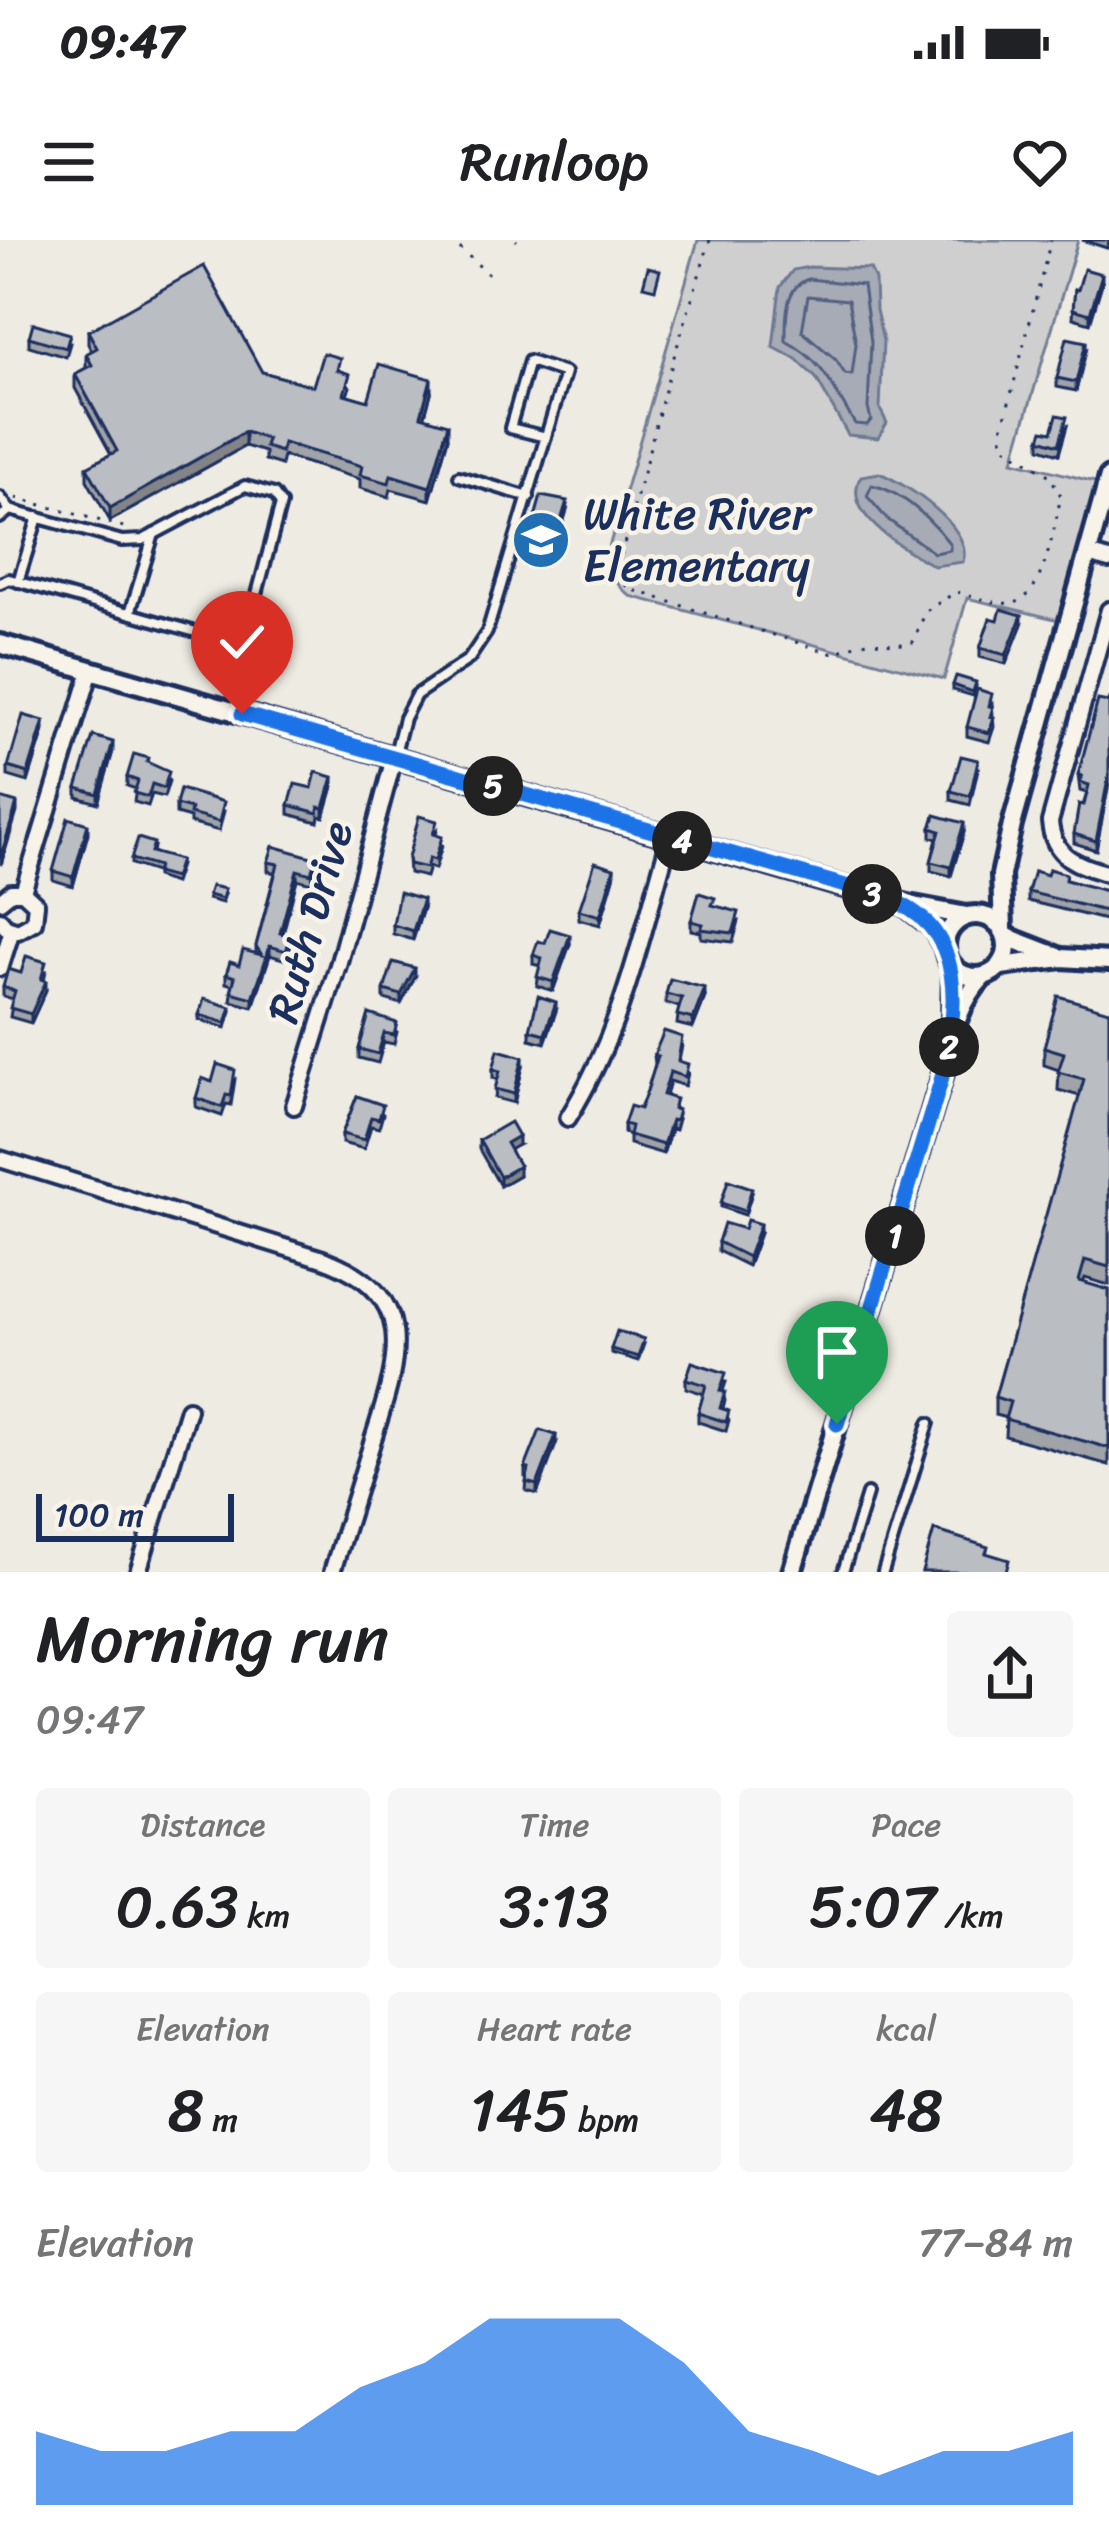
<!DOCTYPE html>
<html lang="en">
<head>
<meta charset="utf-8">
<style>
  :root { --surface:#fff; --page:#f6f6f6; --text:#202124; --muted:#757577; --accent:#1a73e8 }
  body { margin:0; font-family:Sriracha,sans-serif; background:var(--page); color:var(--text); height:100vh; display:flex; flex-direction:column; font-size:45px; white-space:nowrap }
  * { box-sizing:border-box; margin:0 }
  p { font-size:39px; color:var(--muted) }
  .icon { flex:none; width:66px; height:66px; fill:none; stroke:currentColor; stroke-width:2; stroke-linecap:round; stroke-linejoin:round }
  .map { position:relative; height:1332px; overflow:hidden }
  .sheet { display:flex; flex-direction:column; background:var(--surface); flex:1 }
  .sheet>* { flex:none }
  .scale { position:absolute; left:36px; bottom:30px; width:198px; box-sizing:border-box; padding-left:12px; border:6px solid #1b2f5e; border-top:0; font-size:33px; line-height:42px; white-space:nowrap; color:#1b2f5e; -webkit-text-stroke:9px #f7f3e8; paint-order:stroke }
  .pin { position:absolute; display:grid; place-items:center; width:102px; height:102px; color:#fff; margin:-123px -51px; border-radius:50% 50% 50% 0; rotate:-45deg; box-shadow:0 0 12px #0007 }
  .pin .icon { rotate:45deg }
  .km { position:absolute; width:60px; height:60px; margin:-30px; border-radius:50%; background:#222; color:#fff; font-size:33px; line-height:60px; text-align:center }
  .round { display:grid; place-items:center; flex:none; width:126px; height:126px; border-radius:12px; background:var(--page) }
  .overview { display:flex; align-items:center; justify-content:space-between; height:204px; padding:0 36px }
  h1 { font-size:66px; font-weight:600; line-height:90px }
  .metrics { display:grid; grid-template-columns:repeat(3,1fr); gap:18px; height:204px; padding:12px 36px }
  .metrics div { display:grid; align-content:center; border-radius:12px; background:var(--page); text-align:center }
  .metrics b { font-size:60px; font-weight:600 }
  .metrics small { font-size:33px; font-weight:400 }
  .metrics p { font-size:33px }
  .chart { height:336px; padding:24px 36px }
  .chart p { display:flex; justify-content:space-between }
  .chart svg { width:100%; height:216px; margin-top:12px; fill:var(--accent); opacity:.7 }
  .status { display:flex; justify-content:space-between; align-items:center; height:84px; padding:0 60px; background:var(--surface); direction:ltr }
  .status svg { height:33px; fill:currentColor }
  header { display:flex; justify-content:space-between; align-items:center; height:156px; padding:0 36px; background:var(--surface); font-size:54px; font-weight:600 }
  .map>svg:first-child { display:block }
</style>
</head>
<body>
<div class="status"><b>09:47</b><svg viewBox="0 0 49 12"><path d="M0 12V9h3v3zM5 12V6h3v6zM10 12V3h3v9zM15 12V0h3v12zM26 1h20v11H26zM47 4h2v5h-2z"/></svg></div>
<header><svg class="icon" aria-label="menu" viewBox="0 0 24 24"><path d="M4 6h16M4 12h16M4 18h16"/></svg>Runloop<svg class="icon" aria-label="heart" viewBox="0 0 24 24"><path d="M12 20l-8-8c-3-5 5-10 8-4 3-6 11-1 8 4z"/></svg></header>
<div class="map">
<svg width="1109" height="1332" viewBox="0 0 1109 1332">
  <rect width="100%" height="100%" fill="#eeebe2"/>
  <filter id="ink" filterUnits="userSpaceOnUse"><feTurbulence type="fractalNoise" baseFrequency=".00833" numOctaves="2"/><feDisplacementMap in="SourceGraphic" scale="24" xChannelSelector="R" yChannelSelector="G"/><feConvolveMatrix kernelMatrix="1 2 1 2 8 2 1 2 1" color-interpolation-filters="sRGB"/></filter>
  <g filter="url(#ink)">
    <path fill="#cfcfcf" stroke="#757f96" stroke-width="3" d="M698 0H1078L1013 221 1099 243 1059 380 967 358 944 439 630 356C614 342 610 335 607 314Z"/>
    <g fill="#a6abb5" stroke="#6e7992" stroke-width="3">
      <path d="M809 27 870 29 875 40 876 70 883 101 880 169 887 183 878 198 848 195 816 138 796 119 773 107 780 47 793 30Z"/>
      <path d="M879 233C907 244 974 288 963 322L934 326C906 310 839 274 861 236Z"/>
    </g>
    <g fill="none" stroke-linecap="round" stroke-linejoin="round">
      <g stroke="#536181" stroke-width="3">
        <path d="M809 39 863 45 871 102 868 168 871 180 867 185 855 184C832 147 825 122 786 101 786 79 784 46 809 39Z"/>
        <path d="M808 56 848 60 856 104 852 135 845 134 836 120 802 91Z"/>
        <path d="M872 245C903 252 931 280 950 304V310L934 313 887 279 867 256Z"/>
      </g>
      <defs>
        <g id="service">
          <path d="M459 236 529 257"/>
          <path d="M0 257 10 270"/>
          <path d="M0 278 10 270 122 301 143 300 245 246 274 254 281 264 248 388 241 398 231 402 9 339 0 343"/>
          <path d="M18 342 38 277"/>
          <path d="M130 373 154 294"/>
          <path d="M394 517 404 478 416 455 469 419 487 392 565 133 529 121 510 188 546 197"/>
          <path d="M843 1332 867 1254"/>
          <path d="M883 1332 929 1183"/>
        </g>
        <g id="minor">
          <path d="M1088 314 1109 320"/>
          <path d="M1109 370 1050 582C1053 618 1078 625 1109 634"/>
          <path d="M23 652 91 430"/>
          <path d="M0 661 11 652H23"/>
          <path d="M0 680 6 687 18 691 34 682 36 664 23 652"/>
          <path d="M0 728 12 690"/>
          <path d="M294 866 339 722 394 518"/>
          <path d="M568 878C622 792 642 693 670 597"/>
          <path d="M0 919 323 1019C425 1056 396 1125 371 1206 358 1248 345 1290 332 1332"/>
          <path d="M138 1332 188 1169"/>
        </g>
        <g id="tertiary">
          <path d="M0 404 903 664 967 676"/>
          <path d="M904 664 933 687 945 708"/>
          <circle cx="976" cy="706" r="31"/>
          <path d="M1003 688 1001 635 1012 585 1109 237"/>
          <path d="M1007 697 1056 716"/>
          <path d="M1001 726 1062 718 1109 721"/>
          <path d="M952 780 953 728"/>
          <path d="M792 1332 941 841C951 803 955 766 983 737"/>
        </g>
      </defs>
      <use href="#service" stroke="#1b2f5e" stroke-width="16"/>
      <use href="#minor" stroke="#1b2f5e" stroke-width="22"/>
      <use href="#tertiary" stroke="#1b2f5e" stroke-width="26"/>
      <g stroke="#1b2f5e" stroke-width="3" stroke-dasharray="3 9" stroke-linecap="butt">
        <path d="M451 0 488 34"/>
        <path d="M516 0 517 1"/>
        <path d="M710 0 673 120 618 327 619 339 630 349 830 413C845 411 857 402 871 402 887 402 897 407 913 402L926 371 956 352C974 355 994 365 1012 363 1044 361 1055 281 1061 256L1050 236 1004 206 1001 193 1051 0"/>
        <path d="M16 258 131 289"/>
      </g>
      <use href="#service" stroke="#f7f3e8" stroke-width="8"/>
      <use href="#minor" stroke="#f7f3e8" stroke-width="14"/>
      <use href="#tertiary" stroke="#f7f3e8" stroke-width="16"/>
    </g>
    <g fill="#a0a3a7" stroke="#1b2f5e" stroke-width="3">
      <path d="M1082 0H1109V2L1107 8Z"/>
      <path d="M1102 43 1090 83 1073 78 1075 49 1078 50Z"/>
      <path d="M88 91 262 132 313 146 340 131 350 147 347 155 368 161 431 153 424 177 448 198 430 260 391 249 389 257 360 248V239L283 216 281 225 265 220V212L245 206 110 281 87 240V227L111 214 75 148V134L86 128V114L92 111 88 104Z"/>
      <path d="M29 97 70 103 66 117 29 106Z"/>
      <path d="M1086 111 1076 151 1057 147V138Z"/>
      <path d="M1067 186 1059 214 1040 208V199Z"/>
      <path d="M567 270 559 296 534 290V281Z"/>
      <path d="M1022 384 1006 424 980 417V408Z"/>
      <path d="M953 445 976 446 973 456 953 450Z"/>
      <path d="M1109 458V543L1096 610 1074 603V594L1087 553 1080 551 1078 535Z"/>
      <path d="M992 463 994 487 989 502 967 496V487Z"/>
      <path d="M44 490 28 542 8 536V527Z"/>
      <path d="M113 511 98 563 77 557V548Z"/>
      <path d="M148 523 169 541 164 557 152 554 148 566 134 562 136 549 127 546V537Z"/>
      <path d="M978 529 970 565 951 560V551Z"/>
      <path d="M333 546 324 577 319 576 318 582 289 574V565L312 548Z"/>
      <path d="M176 565 224 571 219 591 190 583V578L176 574Z"/>
      <path d="M931 588 964 592 951 636 931 631V622L937 599 931 597Z"/>
      <path d="M437 590 436 595 442 606 435 629 429 627 426 637 409 633 408 618Z"/>
      <path d="M88 593 73 646 53 640V631Z"/>
      <path d="M154 607 153 612 180 625 174 643 156 637V632L131 624V619Z"/>
      <path d="M268 622 315 627 311 643 297 639 283 694 291 705 286 720 270 715 253 767 231 761 233 745 226 743V734L256 714V706L275 633 268 631Z"/>
      <path d="M614 637 600 685 579 679V670Z"/>
      <path d="M1066 640 1106 651 1109 649V685V681L1028 661V652Z"/>
      <path d="M225 654 222 663 208 659V655Z"/>
      <path d="M423 668 413 700 393 694V685Z"/>
      <path d="M691 681H739L733 702 701 698V692L691 690Z"/>
      <path d="M545 703 570 704 553 751 537 746 540 726 533 724V715Z"/>
      <path d="M46 731 44 740 46 750 31 783 10 777 13 759 3 756V747L21 733Z"/>
      <path d="M415 737 401 764 384 759V750Z"/>
      <path d="M666 754 705 757 693 788 677 784 679 767 666 763Z"/>
      <path d="M231 771 226 788 199 780V775Z"/>
      <path d="M556 771 545 803 530 799V790Z"/>
      <path d="M1109 771V1045L1085 1038 1083 1043 1109 1050V1225L1005 1196 1006 1178 995 1175V1157L1080 856 1058 850 1059 830 1044 825V807Z"/>
      <path d="M369 774 397 792 394 804 384 802 378 823 359 818V809Z"/>
      <path d="M682 806 679 821 688 833 685 846 670 841 666 856 676 870 678 879 675 890 671 889 663 914 629 904V895L624 893V884L640 869 647 851 655 824 654 815Z"/>
      <path d="M523 826 514 863 495 858 498 839 493 838V829Z"/>
      <path d="M235 839 231 865 226 864 222 876 196 867V858L212 842Z"/>
      <path d="M357 856 383 874 379 888 371 886 364 909 342 903V894Z"/>
      <path d="M479 900 518 905 510 909 519 935 500 946 479 909Z"/>
      <path d="M752 953 745 975 721 967V963Z"/>
      <path d="M760 993 748 1026 718 1011V1002Z"/>
      <path d="M644 1104 638 1121 611 1113V1109Z"/>
      <path d="M686 1139 726 1142 723 1151 725 1161 723 1169 729 1180 726 1191 698 1182V1173L704 1154 686 1148Z"/>
      <path d="M556 1204 537 1254 526 1251 527 1238 525 1237V1228Z"/>
    </g>
    <g fill="#828488" stroke="#1b2f5e" stroke-width="3">
      <path d="M1102 34V43L1090 83V74Z"/>
      <path d="M1086 102V111L1076 151V142Z"/>
      <path d="M431 139V153L421 190V176Z"/>
      <path d="M448 184V198L430 260V247Z"/>
      <path d="M245 192V206L110 281V268Z"/>
      <path d="M567 261V270L559 296V287Z"/>
      <path d="M1022 375V384L1006 424V415Z"/>
      <path d="M44 481V490L28 542V533Z"/>
      <path d="M113 502V511L98 563V554Z"/>
      <path d="M1109 534V543L1096 610V601Z"/>
      <path d="M333 537V546L324 577V568Z"/>
      <path d="M17 563V572L1 625V616Z"/>
      <path d="M964 583V592L951 636V627Z"/>
      <path d="M88 584V593L73 646V637Z"/>
      <path d="M614 628V637L600 685V676Z"/>
      <path d="M297 630V639L280 702V693Z"/>
      <path d="M423 659V668L413 700V691Z"/>
      <path d="M570 695V704L553 751V742Z"/>
      <path d="M270 706V715L253 767V758Z"/>
      <path d="M415 728V737L401 764V755Z"/>
      <path d="M46 741V750L31 783V774Z"/>
      <path d="M705 748V757L693 788V779Z"/>
      <path d="M556 762V771L545 803V794Z"/>
      <path d="M523 817V826L514 863V854Z"/>
      <path d="M671 880V889L663 914V905Z"/>
      <path d="M518 896V905L506 912V903Z"/>
      <path d="M519 926V935L500 946V937Z"/>
      <path d="M760 984V993L748 1026V1017Z"/>
      <path d="M556 1195V1204L537 1254V1245Z"/>
    </g>
    <g fill="#babdc2" stroke="#1b2f5e" stroke-width="3">
      <path d="M204 26 262 132 313 146 323 113 340 118 337 130 350 134 344 154 368 161 379 124 431 139 421 176 448 184 430 247 391 235 389 243 360 235 362 226 283 203 281 212 265 207 267 199 245 192 110 268 87 227 117 211 75 134 92 125 86 114 97 108 88 91Z"/>
      <path d="M648 27 660 30 655 49 643 46Z"/>
      <path d="M1084 29 1102 34 1090 74 1073 69 1075 49 1078 50Z"/>
      <path d="M33 83 70 94 66 108 29 97Z"/>
      <path d="M1067 98 1086 102 1076 142 1057 138Z"/>
      <path d="M1057 175 1067 177 1059 205 1040 199 1043 190 1052 192Z"/>
      <path d="M541 256 567 261 559 287 534 281Z"/>
      <path d="M1001 369 1022 375 1006 415 980 408 990 378 998 380Z"/>
      <path d="M956 436 976 442 973 452 953 445Z"/>
      <path d="M977 449 992 454 989 466 993 467 990 477 994 478 989 493 967 487Z"/>
      <path d="M1109 458V534L1096 601 1074 594 1079 564 1084 565 1089 545 1080 542 1082 536 1078 535 1098 460 1108 462Z"/>
      <path d="M23 475 44 481 28 533 8 527Z"/>
      <path d="M93 496 113 502 98 554 77 548Z"/>
      <path d="M134 514 148 518 147 522 169 532 164 548 152 544 148 557 134 553 138 541 127 537Z"/>
      <path d="M961 516 978 520 970 556 951 551Z"/>
      <path d="M316 532 333 537 324 568 319 567 318 573 289 565 295 544 312 548Z"/>
      <path d="M180 549 224 562 219 582 190 574 191 569 176 565Z"/>
      <path d="M0 558 17 563 1 616H0Z"/>
      <path d="M935 575 964 583 951 627 931 622 940 591 931 588Z"/>
      <path d="M419 576 437 581 433 594 442 597 435 620 429 618 426 628 409 624 408 618Z"/>
      <path d="M68 578 88 584 73 637 53 631Z"/>
      <path d="M138 598 154 603 151 612 180 620 174 638 156 633 158 627 131 619Z"/>
      <path d="M273 606 315 618 311 634 297 630 280 693 291 696 286 711 270 706 253 758 231 752 235 737 226 734 230 722 239 725 243 710 262 715 256 706 278 624 268 622Z"/>
      <path d="M595 622 614 628 600 676 579 670Z"/>
      <path d="M1049 629 1066 634 1065 640 1106 651 1109 649V672L1028 652 1034 631 1047 635Z"/>
      <path d="M211 646 225 649 222 659 208 655Z"/>
      <path d="M399 652 423 659 413 691 393 685Z"/>
      <path d="M699 653 715 658 712 665 739 672 733 693 701 689 703 684 691 681Z"/>
      <path d="M550 689 570 695 553 742 537 737 542 718 533 715 538 701 545 703Z"/>
      <path d="M26 716 46 722 41 739 46 741 31 774 10 768 15 751 3 747 8 729 21 733Z"/>
      <path d="M393 722 415 728 401 755 384 750Z"/>
      <path d="M670 739 705 748 693 779 677 775 682 758 666 754Z"/>
      <path d="M538 756 556 762 545 794 530 790Z"/>
      <path d="M1058 756 1109 771V1027L1085 1020 1079 1041 1109 1050V1208L1005 1179 1010 1162 995 1157 1084 839 1058 832 1064 813 1044 807Z"/>
      <path d="M204 759 231 767 226 783 199 775Z"/>
      <path d="M369 774 397 783 394 795 384 793 378 814 359 809Z"/>
      <path d="M664 791 682 797 678 821 688 824 685 837 670 832 663 855 676 859 673 869 678 870 675 881 671 880 663 905 629 895 631 886 624 884 630 866 640 869 647 851 658 816 654 815Z"/>
      <path d="M498 810 523 817 514 854 495 849 500 831 493 829Z"/>
      <path d="M217 824 235 830 231 856 226 855 222 867 196 858 202 838 212 842Z"/>
      <path d="M357 856 383 865 379 879 371 877 364 900 342 894Z"/>
      <path d="M510 882 518 896 506 903 519 926 500 937 479 900Z"/>
      <path d="M728 940 752 948 745 971 721 963Z"/>
      <path d="M747 980 760 984 748 1017 718 1002 724 983 744 989Z"/>
      <path d="M617 1091 644 1099 638 1117 611 1109Z"/>
      <path d="M692 1122 726 1133 720 1151 725 1152 720 1168 729 1171 726 1182 698 1173 706 1145 686 1139Z"/>
      <path d="M540 1190 556 1195 537 1245 526 1242 529 1229 525 1228Z"/>
      <path d="M934 1290 988 1307 986 1313 1009 1320 1006 1332H922Z"/>
    </g>
  </g>
  <g fill="none" stroke-linecap="round" stroke-linejoin="round" filter="url(#ink)">
    <defs>
      <path id="route" d="M242 474 884 657C970 686 958 771 941 841L837 1184"/>
    </defs>
    <use href="#route" stroke="#fff" stroke-width="24"/>
    <use href="#route" stroke="#1a73e8" stroke-width="15"/>
  </g>
  <defs>
    <symbol id="school-disc" viewBox="-11 -11 22 22"><circle r="9.5" fill="#1f6fb2" stroke="#f7f3e8"/><path d="M0-5L7-2L0 1L-7-2ZM-4 1L0 2.5L4 1V4Q0 6-4 4Z" fill="#fff"/></symbol>
  </defs>
  <g fill-rule="evenodd">
    <use href="#school-disc" x="508" y="267" width="66" height="66"/>
  </g>
  <g text-anchor="middle" dominant-baseline="central" stroke-width="9" stroke-linejoin="round" paint-order="stroke">
    <g font-size="45" fill="#1b2f5e" stroke="#f7f3e8" text-anchor="start">
      <text x="583" y="274">White River<tspan x="583" dy="52">Elementary</tspan></text>
    </g>
    <g font-size="45" fill="#1b2f5e" stroke="#f7f3e8">
      <text transform="translate(310 682) rotate(-74)">Ruth Drive</text>
    </g>
  </g>
</svg>
<div class="scale">100 m</div>
<div class="pin" style="left:837px;top:1184px;background:#1e9e55"><svg class="icon" aria-label="arrive" viewBox="0 0 24 24"><path d="M6 21V4h12l-3 4 3 4H6"/></svg></div>
<div class="pin" style="left:242px;top:474px;background:#d93025"><svg class="icon" aria-label="check" viewBox="0 0 24 24"><path d="M5 12l5 5 9-10"/></svg></div>
<b class="km" style="left:895px;top:996px">1</b>
<b class="km" style="left:949px;top:807px">2</b>
<b class="km" style="left:872px;top:654px">3</b>
<b class="km" style="left:682px;top:601px">4</b>
<b class="km" style="left:493px;top:546px">5</b>
</div>
<section class="sheet">
<div class="overview"><div><h1>Morning run</h1><p>09:47</p></div><a class="round"><svg class="icon" aria-label="share" viewBox="0 0 24 24"><path d="M12 15V3M7 8l5-5 5 5M5 13v7h14v-7"/></svg></a></div>
<div class="metrics">
<div><p>Distance</p><b>0.63<small> km</small></b></div>
<div><p>Time</p><b>3:13</b></div>
<div><p>Pace</p><b>5:07<small> /km</small></b></div>
</div>
<div class="metrics">
<div><p>Elevation</p><b>8<small> m</small></b></div>
<div><p>Heart rate</p><b>145<small> bpm</small></b></div>
<div><p>kcal</p><b>48</b></div>
</div>
<div class="chart"><p><span>Elevation</span>77–84 m</p>
<svg viewBox="0 0 160 44" preserveAspectRatio="none"><path d="M0 44V29L10 33L20 33L30 29L40 29L50 20L60 15L70 6L80 6L90 6L100 15L110 29L120 33L130 38L140 33L150 33L160 29V44z"/></svg>
</div>
</section>
</body>
</html>
